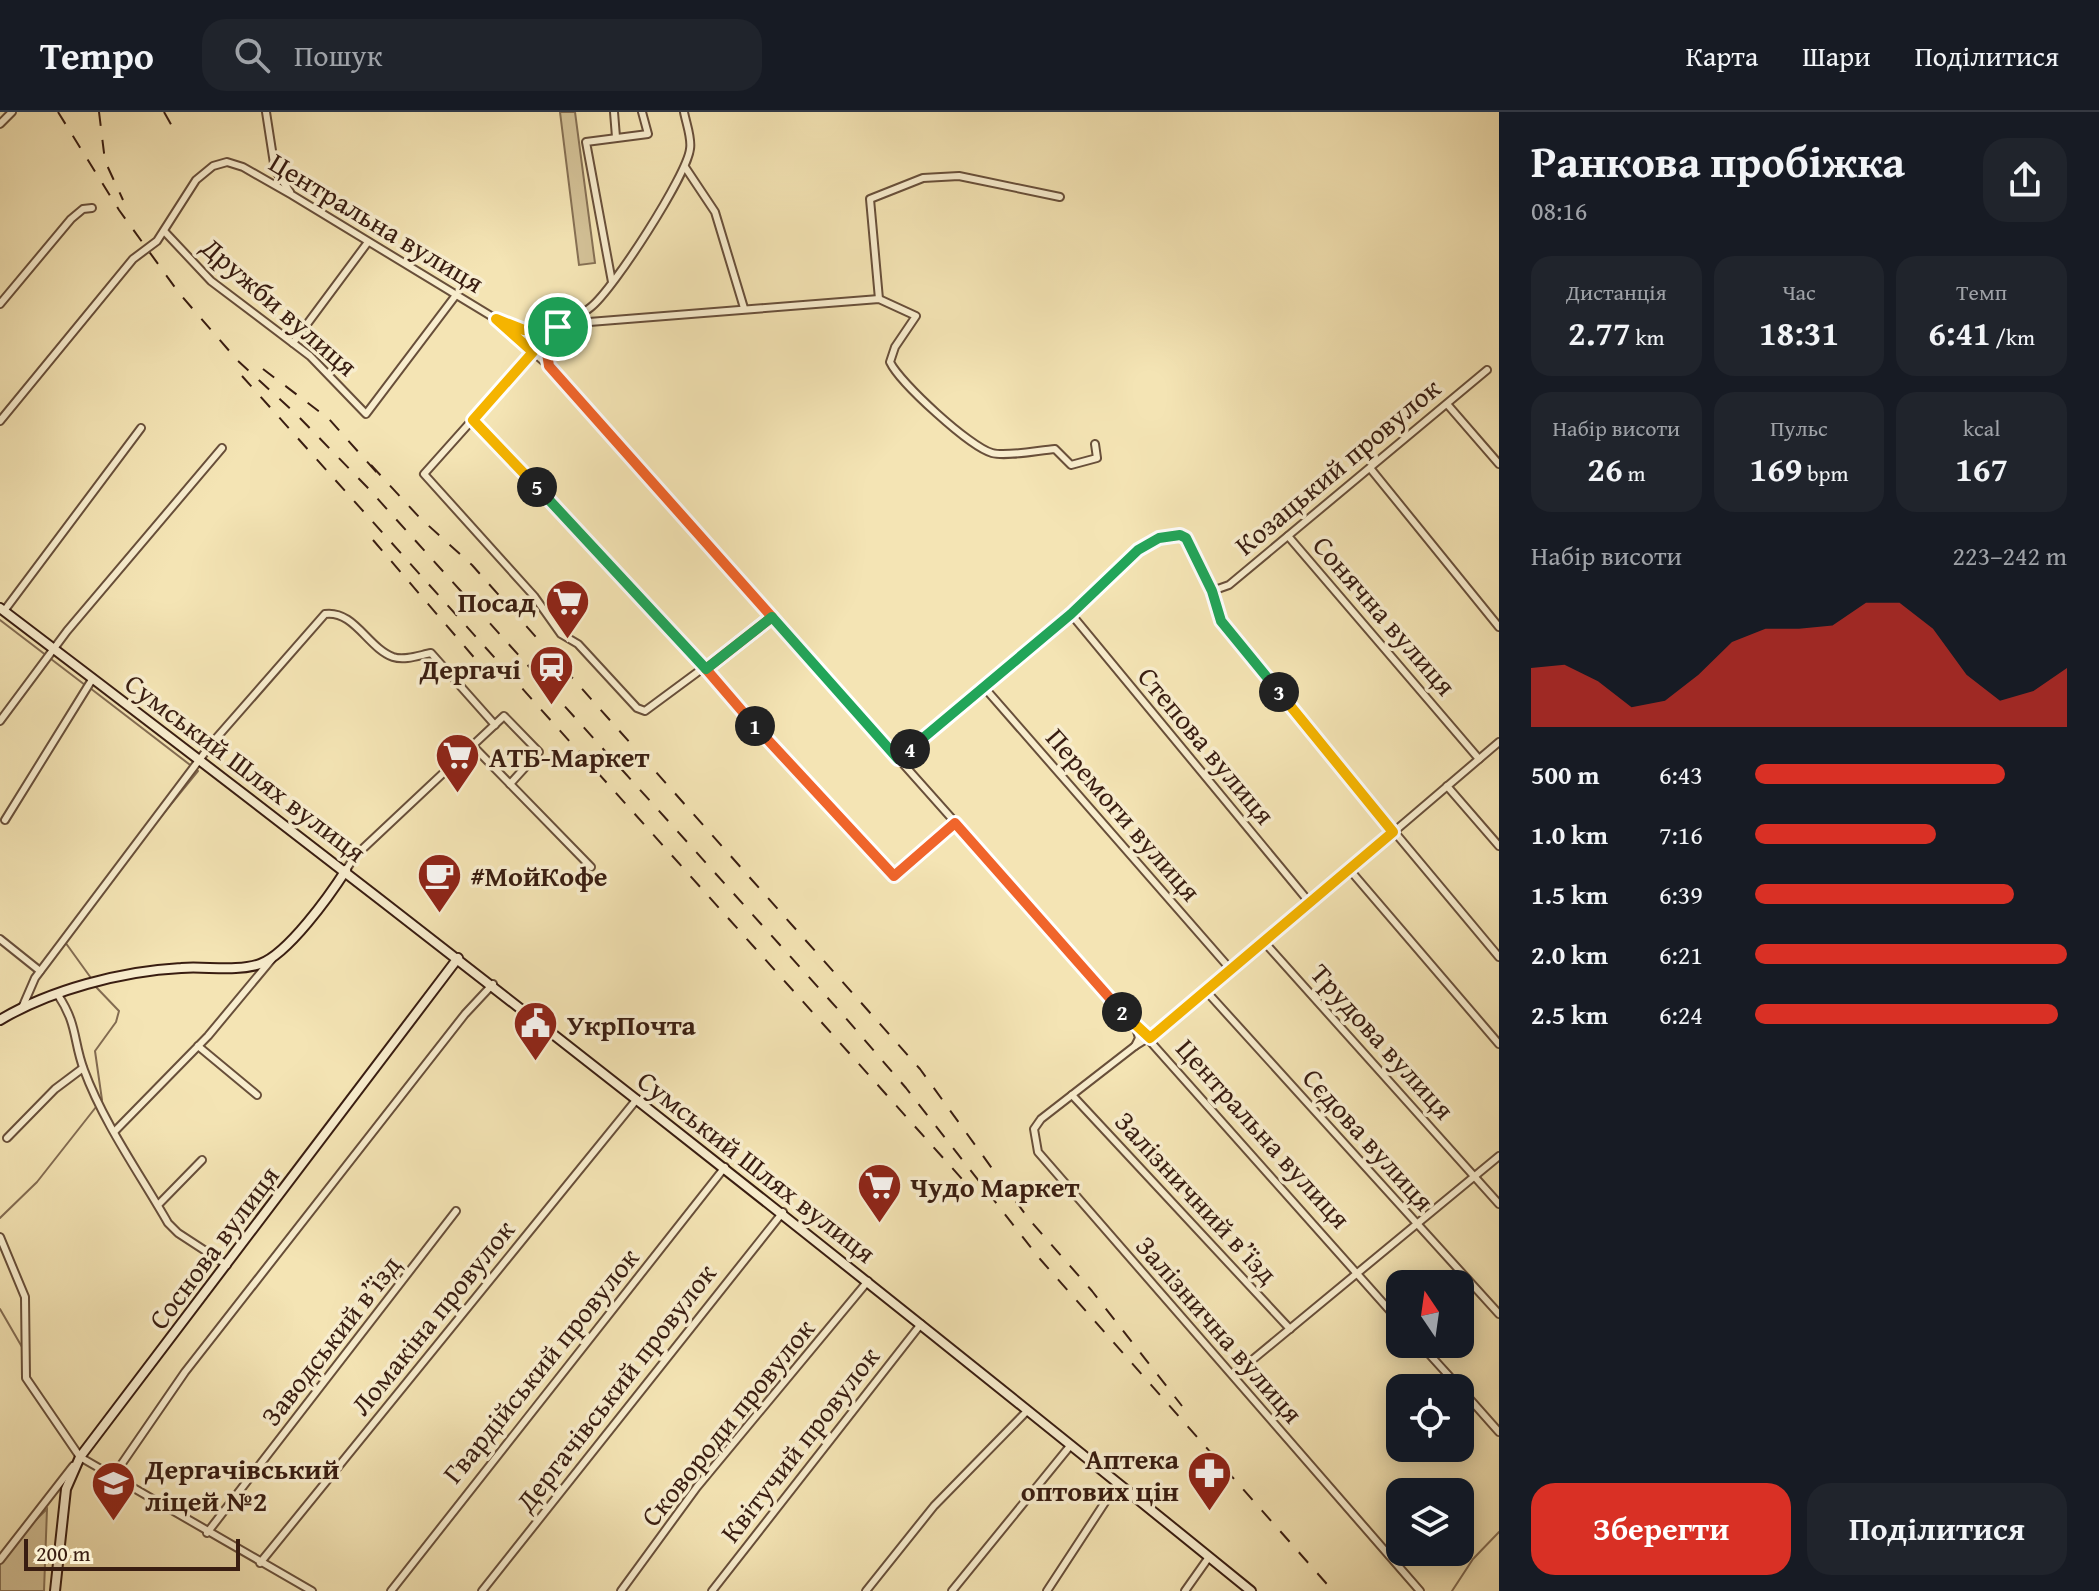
<!DOCTYPE html>
<html lang="uk">
<head>
<meta charset="utf-8">
<style>
  :root { --surface:#171b24; --page:#20242c; --text:#f1f3f6; --muted:#9ea1a6; --line:#363941; --accent:#d93025 }
  body { margin:0; font-family:"Gentium Book Plus",serif; background:var(--page); color:var(--text); height:100vh; display:flex; flex-direction:column; font-size:30px; white-space:nowrap }
  * { box-sizing:border-box; margin:0 }
  p { font-size:26px; color:var(--muted) }
  .icon { flex:none; width:44px; height:44px; fill:none; stroke:currentColor; stroke-width:2; stroke-linecap:round; stroke-linejoin:round }
  .map { position:relative; flex:1; overflow:hidden }
  .drawer { display:flex; flex-direction:column; background:var(--surface); width:600px }
  .drawer>* { flex:none }
  .needle { width:52px; rotate:347deg }
  .tools { position:absolute; left:1386px; top:1158px; display:grid; gap:16px }
  .tools a { display:grid; place-items:center; width:88px; height:88px; border-radius:16px; background:var(--surface); box-shadow:0 4px 20px #0003; font-size:40px }
  .scale { position:absolute; left:24px; bottom:20px; width:216px; box-sizing:border-box; padding-left:8px; border:4px solid #391d11; border-top:0; font-size:22px; line-height:28px; white-space:nowrap; color:#391d11; -webkit-text-stroke:6px #f8edce; paint-order:stroke }
  .pin { position:absolute; display:grid; place-items:center; width:68px; height:68px; color:#fff; margin:-34px; border:4px solid #fff; border-radius:50%; box-shadow:0 2px 8px #0007 }
  .km { position:absolute; width:40px; height:40px; margin:-20px; border-radius:50%; background:#222; color:#fff; font-size:22px; line-height:40px; text-align:center }
  .round { display:grid; place-items:center; flex:none; width:84px; height:84px; border-radius:24px; background:var(--page) }
  .summary { display:flex; align-items:center; justify-content:space-between; height:136px; padding:0 32px }
  h1 { font-size:44px; font-weight:700; line-height:60px }
  .stats { display:grid; grid-template-columns:repeat(3,1fr); gap:12px; height:136px; padding:8px 32px }
  .stats div { display:grid; align-content:center; border-radius:20px; background:var(--page); text-align:center }
  .stats b { font-size:34px; font-weight:700 }
  .stats small { font-size:22px; font-weight:400 }
  .stats p { font-size:22px }
  .chart { height:224px; padding:16px 32px }
  .chart p { display:flex; justify-content:space-between }
  .chart svg { width:100%; height:144px; margin-top:8px; fill:var(--accent); opacity:.7 }
  .button { display:flex; gap:16px; margin-top:auto; padding:16px 32px }
  .button a { flex:1; height:92px; border-radius:24px; background:var(--accent); color:#fff; font-size:32px; font-weight:700; line-height:92px; text-align:center }
  .button a+a { background:var(--page); color:var(--text) }
  ul { padding:0 32px; list-style:none; font-size:26px }
  li { display:grid; grid-template-columns:128px 96px 1fr; align-items:center; height:60px }
  li i { height:20px; border-radius:10px; background:var(--accent) }
  header { display:flex; align-items:center; gap:48px; box-sizing:border-box; height:112px; padding:0 40px; background:var(--surface); border-bottom:2px solid var(--line) }
  header strong { font-size:38px }
  nav { display:flex; gap:44px; margin-inline-start:auto; font-size:28px }
  .search { width:560px; height:72px; background:var(--page); display:flex; align-items:center; gap:20px; box-sizing:border-box; padding:0 28px; border-radius:24px; color:var(--muted); font-size:30px }
  main { display:flex; flex:1; min-height:0 }
  .map>svg:first-child { display:block }
</style>
</head>
<body>
<header>
<strong>Tempo</strong>
<div class="search"><svg class="icon" aria-label="search" viewBox="0 0 24 24"><circle cx="10" cy="10" r="6"/><path d="M15 15l6 6"/></svg>Пошук</div>
<nav><a>Карта</a><a>Шари</a><a>Поділитися</a></nav>
</header>
<main>
<div class="map">
<svg width="1499" height="1479" viewBox="0 0 1499 1479">
  <rect width="100%" height="100%" fill="#f4e4b4"/>
  <filter id="stains"><feTurbulence type="fractalNoise" baseFrequency=".0025" numOctaves="4"/><feColorMatrix values="0 0 0 0 .2 0 0 0 0 .09 0 0 0 0 .02 0 0 0 .5 -.17"/></filter>
  <radialGradient id="worn" r=".72"><stop offset=".6" stop-color="#630" stop-opacity="0"/><stop offset="1" stop-color="#630" stop-opacity=".3"/></radialGradient>
  <g fill="#d4c298" stroke="#867054" stroke-width="2">
    <path d="M560 0H575L595 151 579 153Z"/>
    <path d="M47 1397 44 1479H0V1443Z"/>
  </g>
  <g fill="none" stroke-linecap="round" stroke-linejoin="round">
    <g stroke="#836c52" stroke-width="2">
      <path d="M0 508 85 573"/>
      <path d="M90 576 198 659 154 713"/>
      <path d="M72 822 138 735"/>
      <path d="M65 830 91 866"/>
      <path d="M96 875 119 899 116 910 95 939 102 988"/>
      <path d="M0 1106 37 1070 96 995"/>
      <path d="M0 1197 22 1235"/>
      <path d="M1452 1479 1473 1447 1499 1420"/>
    </g>
    <defs>
      <g id="street">
        <path d="M266 0 275 58 290 80"/>
        <path d="M614 0 616 25"/>
        <path d="M0 12 12 0"/>
        <path d="M685 55 715 100 744 196"/>
        <path d="M164 119 211 169 310 244 366 302 456 183"/>
        <path d="M612 170 586 30 648 22 642 0"/>
        <path d="M879 187 870 87 923 66 959 64 1060 85"/>
        <path d="M0 192 71 107 83 97 92 96"/>
        <path d="M499 208 524 218 558 215"/>
        <path d="M564 212 879 187 916 204 895 235 890 250C900 271 970 335 992 341 1006 345 1040 338 1055 337L1071 353 1097 346 1095 332"/>
        <path d="M293 231 368 130"/>
        <path d="M533 240 424 362 534 484 561 522 578 532 637 596 645 599 772 505"/>
        <path d="M549 254 546 235C560 212 571 211 591 195 613 178 687 63 690 37 692 26 686 11 684 0"/>
        <path d="M1447 292 1499 352"/>
        <path d="M473 308 894 764 955 711"/>
        <path d="M0 309 133 147 157 129 196 68 213 54 227 50 243 55 292 83 496 207 549 254 1400 1210"/>
        <path d="M1370 356 1499 515"/>
        <path d="M1288 424 1479 647"/>
        <path d="M1212 479 1229 473 1487 258"/>
        <path d="M4 499 141 316"/>
        <path d="M1071 502 1310 791"/>
        <path d="M983 574 1232 859"/>
        <path d="M0 609 67 519 222 336"/>
        <path d="M473 634 591 755"/>
        <path d="M898 647 1071 502 1138 438 1159 426H1186C1205 463 1215 501 1239 534L1499 845"/>
        <path d="M1447 674 1499 734"/>
        <path d="M5 708 93 566"/>
        <path d="M1349 757 1499 932"/>
        <path d="M346 758 355 744 504 604 539 640 510 672"/>
        <path d="M0 827 40 859"/>
        <path d="M1265 831 1499 1092"/>
        <path d="M1207 880 1499 1202"/>
        <path d="M58 883C78 913 73 929 84 958 104 1012 140 1062 168 1111L178 1121 227 1153"/>
        <path d="M22 896 35 866 212 631 325 502C354 498 368 536 393 545 405 549 420 543 431 541L495 613"/>
        <path d="M1136 916 1139 926 1135 934 1041 1007 1034 1017 1038 1040 1420 1479"/>
        <path d="M198 934 257 983"/>
        <path d="M1135 934 1164 916 1499 630"/>
        <path d="M1072 983 1290 1217"/>
        <path d="M115 1019 208 924 272 847"/>
        <path d="M7 1026 55 977 83 956"/>
        <path d="M158 1093 202 1048"/>
        <path d="M0 1125 25 1185 26 1266 80 1345 312 1479"/>
        <path d="M1420 1232 1460 1276"/>
        <path d="M1234 1263 1499 1044"/>
        <path d="M1460 1276 1499 1320"/>
        <path d="M112 1366 185 1260 465 902 493 872"/>
        <path d="M207 1421 456 1099"/>
        <path d="M0 1448 73 1354"/>
        <path d="M260 1451 637 987"/>
        <path d="M391 1479 725 1055"/>
        <path d="M482 1479 783 1100"/>
        <path d="M621 1479 697 1375 868 1169"/>
        <path d="M712 1479 921 1212"/>
        <path d="M866 1479 934 1394 1027 1299"/>
        <path d="M952 1479 1070 1334"/>
        <path d="M1047 1479 1117 1372"/>
        <path d="M1185 1479 1209 1445"/>
      </g>
      <g id="secondary">
        <path d="M0 496C423 817 839 1144 1251 1479"/>
        <path d="M0 908C50 878 122 859 181 856 205 854 237 860 260 852 288 842 330 783 346 758"/>
        <path d="M55 1479 66 1377 80 1345 458 846"/>
      </g>
    </defs>
    <use href="#street" stroke="#684f3a" stroke-width="10"/>
    <use href="#secondary" stroke="#391d11" stroke-width="12"/>
    <use href="#street" stroke="#f8edce" stroke-width="6"/>
    <use href="#secondary" stroke="#f8edce" stroke-width="8"/>
    <g stroke="#391d11" stroke-width="2" stroke-dasharray="14 14" stroke-linecap="butt">
      <path d="M58 0 119 98 179 181 238 249 296 302 367 375 844 904 906 976 1040 1147 1333 1479"/>
      <path d="M99 0 105 49 123 88"/>
      <path d="M164 0 172 14"/>
      <path d="M263 257 329 307 378 362"/>
      <path d="M242 264 971 1077"/>
      <path d="M371 353 419 405 472 453 920 957 1028 1106 1092 1179 1182 1294"/>
      <path d="M373 428 478 550"/>
    </g>
  </g>
  <g fill="none" stroke-linecap="round" stroke-linejoin="round">
    <defs>
      <path id="split-1" d="M558 215 546 235 549 254 772 505 706 557 755 614"/>
      <path id="split-2" d="M755 614 894 764 955 711 1122 900"/>
      <path id="split-3" d="M1122 900 1150 926 1393 720 1279 580"/>
      <path id="split-4" d="M910 637 1071 502 1138 438 1159 426 1180 423 1186 426 1212 479 1221 509 1279 580"/>
      <path id="split-5" d="M537 375 706 557 772 505 898 647 910 637"/>
      <path id="split-6" d="M537 375 473 308 533 240 496 207 524 218 558 215"/>
    </defs>
    <use href="#split-1" stroke="#fff" stroke-width="16"/>
    <use href="#split-2" stroke="#fff" stroke-width="16"/>
    <use href="#split-3" stroke="#fff" stroke-width="16"/>
    <use href="#split-4" stroke="#fff" stroke-width="16"/>
    <use href="#split-5" stroke="#fff" stroke-width="16"/>
    <use href="#split-6" stroke="#fff" stroke-width="16"/>
    <use href="#split-1" stroke="#f0652b" stroke-width="10"/>
    <use href="#split-2" stroke="#f0652b" stroke-width="10"/>
    <use href="#split-3" stroke="#f5b400" stroke-width="10"/>
    <use href="#split-4" stroke="#22a559" stroke-width="10"/>
    <use href="#split-5" stroke="#22a559" stroke-width="10"/>
    <use href="#split-6" stroke="#f5b400" stroke-width="10"/>
  </g>
  <defs>
    <symbol id="supermarket-pin" viewBox="-11 -11 22 30"><path d="M0 17L-7.5 6A9.5 9.5 0 1 1 7.5 6Z" fill="#8f2418" stroke="#f8edce"/><path d="M-6-5.5h2.5l.6 2H6L4.5 2H-2.5L-4.4-4H-6ZM-1.5 3.2a1.3 1.3 0 1 0 .1 0ZM3 3.2a1.3 1.3 0 1 0 .1 0Z" fill="#fff"/></symbol>
    <symbol id="station-pin" viewBox="-11 -11 22 30"><path d="M0 17L-7.5 6A9.5 9.5 0 1 1 7.5 6Z" fill="#8f2418" stroke="#f8edce"/><path d="M-3-6H3Q5-6 5-4V2Q5 4 3 4L4.5 6H3L1.5 4h-3L-3 6H-4.5L-3 4Q-5 4-5 2V-4Q-5-6-3-6ZM-3.5-4v3h7v-3ZM-3.5 1v1.5H-2V1ZM2 1v1.5H3.5V1Z" fill="#fff"/></symbol>
    <symbol id="cafe-pin" viewBox="-11 -11 22 30"><path d="M0 17L-7.5 6A9.5 9.5 0 1 1 7.5 6Z" fill="#8f2418" stroke="#f8edce"/><path d="M-5.5-4.5H6V0H3Q3 3.5 0 3.5H-2.5Q-5.5 3.5-5.5 0ZM3-3.2v2h1.7v-2ZM-6 4.5H4V6H-6Z" fill="#fff"/></symbol>
    <symbol id="civic-pin" viewBox="-11 -11 22 30"><path d="M0 17L-7.5 6A9.5 9.5 0 1 1 7.5 6Z" fill="#8f2418" stroke="#f8edce"/><path d="M-.6-6.5H3V-4.5H.6V-3L4-1V1h2V6H-6V1h2V-1L-.6-3ZM-1.2 2.5V6h2.4V2.5Z" fill="#fff"/></symbol>
    <symbol id="pharmacy-pin" viewBox="-11 -11 22 30"><path d="M0 17L-7.5 6A9.5 9.5 0 1 1 7.5 6Z" fill="#8f2418" stroke="#f8edce"/><path d="M-2-6h4v4h4v4h-4v4h-4v-4h-4v-4h4Z" fill="#fff"/></symbol>
    <symbol id="school-pin" viewBox="-11 -11 22 30"><path d="M0 17L-7.5 6A9.5 9.5 0 1 1 7.5 6Z" fill="#8f2418" stroke="#f8edce"/><path d="M0-5L7-2L0 1L-7-2ZM-4 1L0 2.5L4 1V4Q0 6-4 4Z" fill="#fff"/></symbol>
  </defs>
  <g fill-rule="evenodd">
    <use href="#supermarket-pin" x="542" y="464" width="51" height="69"/>
    <use href="#station-pin" x="526" y="530" width="51" height="69"/>
    <use href="#supermarket-pin" x="432" y="618" width="51" height="69"/>
    <use href="#cafe-pin" x="414" y="738" width="51" height="69"/>
    <use href="#civic-pin" x="510" y="886" width="51" height="69"/>
    <use href="#supermarket-pin" x="854" y="1048" width="51" height="69"/>
    <use href="#pharmacy-pin" x="1184" y="1336" width="51" height="69"/>
    <use href="#school-pin" x="88" y="1346" width="51" height="69"/>
  </g>
  <g text-anchor="middle" dominant-baseline="central" stroke-width="7" stroke-linejoin="round" paint-order="stroke">
    <g font-size="28" fill="#391d11" stroke="#f8edce">
      <text transform="translate(377 110) rotate(31)">Центральна вулиця</text>
      <text transform="translate(280 194) rotate(41)">Дружби вулиця</text>
      <text transform="translate(1337 354) rotate(-40)">Козацький провулок</text>
      <text transform="translate(1385 503) rotate(49)">Сонячна вулиця</text>
      <text transform="translate(1207 633) rotate(50)">Степова вулиця</text>
      <text transform="translate(246 655) rotate(37)">Сумський Шлях вулиця</text>
      <text transform="translate(1124 702) rotate(49)">Перемоги вулиця</text>
      <text transform="translate(1383 929) rotate(48)">Трудова вулиця</text>
      <text transform="translate(1264 1021) rotate(48)">Центральна вулиця</text>
      <text transform="translate(1369 1027) rotate(48)">Сєдова вулиця</text>
      <text transform="translate(757 1054) rotate(38)">Сумський Шлях вулиця</text>
      <text transform="translate(1197 1085) rotate(47)">Залізничний в’їзд</text>
      <text transform="translate(213 1135) rotate(-53)">Соснова вулиця</text>
      <text transform="translate(432 1205) rotate(-51)">Ломакіна провулок</text>
      <text transform="translate(1220 1217) rotate(49)">Залізнична вулиця</text>
      <text transform="translate(330 1228) rotate(-52)">Заводський в’їзд</text>
      <text transform="translate(540 1253) rotate(-51)">Гвардійський провулок</text>
      <text transform="translate(615 1275) rotate(-52)">Дергачівський провулок</text>
      <text transform="translate(727 1310) rotate(-51)">Сковороди провулок</text>
      <text transform="translate(799 1332) rotate(-52)">Квітучий провулок</text>
    </g>
    <g font-size="28" font-weight="bold" fill="#391d11" stroke="#f8edce" text-anchor="start">
      <text x="536" y="489" text-anchor="end">Посад</text>
      <text x="521" y="556" text-anchor="end">Дергачі</text>
      <text x="489" y="644">АТБ-Маркет</text>
      <text x="470" y="763">#МойКофе</text>
      <text x="567" y="912">УкрПочта</text>
      <text x="910" y="1074">Чудо Маркет</text>
      <text x="1179" y="1346" text-anchor="end">Аптека<tspan x="1179" dy="32">оптових цін</tspan></text>
      <text x="145" y="1356">Дергачівський<tspan x="145" dy="32">ліцей №2</tspan></text>
    </g>
  </g>
  <rect width="100%" height="100%" filter="url(#stains)"/>
  <rect width="100%" height="100%" fill="url(#worn)"/>
</svg>
<div class="tools">
<a><svg class="needle" viewBox="-14 -14 28 28"><path d="M0-13l5 13h-10z" fill="#e53935"/><path d="M0 13l5-13h-10z" fill="#9ea1a6"/></svg></a>
<a><svg class="icon" aria-label="locate" viewBox="0 0 24 24"><circle cx="12" cy="12" r="6"/><path d="M12 2v4M12 18v4M2 12h4M18 12h4"/></svg></a>
<a><svg class="icon" aria-label="layers" viewBox="0 0 24 24"><path d="M12 4l9 5-9 5-9-5zM3 14l9 5 9-5"/></svg></a>
</div>
<div class="scale">200 m</div>
<div class="pin" style="left:558px;top:215px;background:#1e9e55"><svg class="icon" aria-label="arrive" viewBox="0 0 24 24"><path d="M6 21V4h12l-3 4 3 4H6"/></svg></div>
<b class="km" style="left:755px;top:614px">1</b>
<b class="km" style="left:1122px;top:900px">2</b>
<b class="km" style="left:1279px;top:580px">3</b>
<b class="km" style="left:910px;top:637px">4</b>
<b class="km" style="left:537px;top:375px">5</b>
</div>
<section class="drawer">
<div class="summary"><div><h1>Ранкова пробіжка</h1><p>08:16</p></div><a class="round"><svg class="icon" aria-label="share" viewBox="0 0 24 24"><path d="M12 15V3M7 8l5-5 5 5M5 13v7h14v-7"/></svg></a></div>
<div class="stats">
<div><p>Дистанція</p><b>2.77<small> km</small></b></div>
<div><p>Час</p><b>18:31</b></div>
<div><p>Темп</p><b>6:41<small> /km</small></b></div>
</div>
<div class="stats">
<div><p>Набір висоти</p><b>26<small> m</small></b></div>
<div><p>Пульс</p><b>169<small> bpm</small></b></div>
<div><p>kcal</p><b>167</b></div>
</div>
<div class="chart"><p><span>Набір висоти</span>223–242 m</p>
<svg viewBox="0 0 160 44" preserveAspectRatio="none"><path d="M0 44V26L10 25L20 30L30 38L40 36L50 28L60 18L70 14L80 14L90 13L100 6L110 6L120 14L130 28L140 36L150 33L160 26V44z"/></svg>
</div>
<ul>
<li><b>500 m</b>6:43<i style="width:80%"></i></li>
<li><b>1.0 km</b>7:16<i style="width:58%"></i></li>
<li><b>1.5 km</b>6:39<i style="width:83%"></i></li>
<li><b>2.0 km</b>6:21<i style="width:100%"></i></li>
<li><b>2.5 km</b>6:24<i style="width:97%"></i></li>
</ul>
<div class="button"><a>Зберегти</a><a>Поділитися</a></div>
</section>
</main>
</body>
</html>
